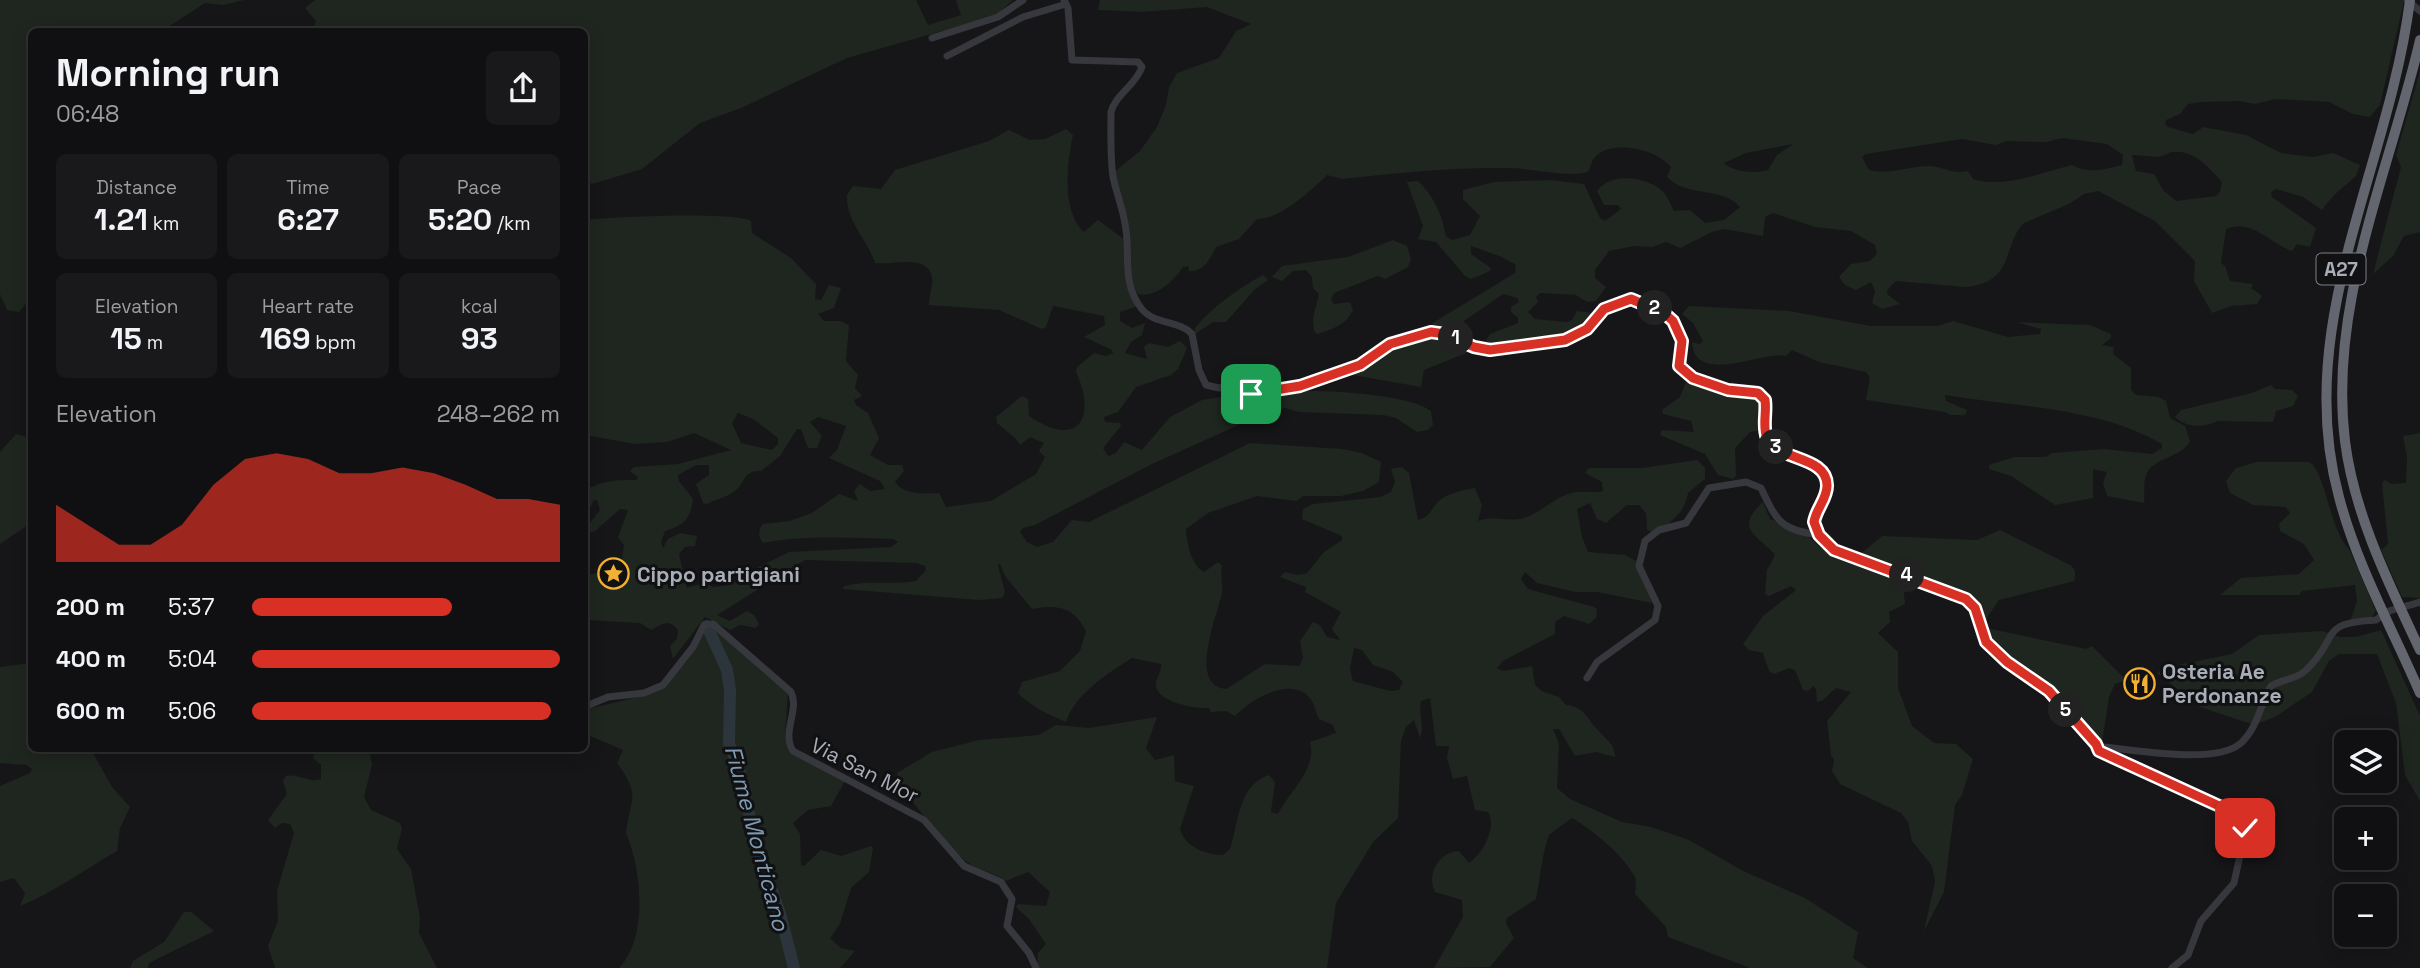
<!DOCTYPE html>
<html lang="en">
<head>
<meta charset="utf-8">
<style>
  :root { --surface:#101012; --page:#19191b; --text:#f1f3f6; --muted:#9c9d9f; --line:#303032; --accent:#d93025 }
  body { margin:0; font-family:"Space Grotesk",sans-serif; background:var(--page); color:var(--text); height:100vh; display:flex; flex-direction:column; font-size:26px; white-space:nowrap }
  * { box-sizing:border-box; margin:0 }
  p { font-size:23px; color:var(--muted) }
  .icon { flex:none; width:38px; height:38px; fill:none; stroke:currentColor; stroke-width:2; stroke-linecap:round; stroke-linejoin:round }
  .map { position:relative; flex:1; overflow:hidden }
  .drawer { position:absolute; left:28px; top:28px; width:560px; height:724px; display:flex; flex-direction:column; background:var(--surface); border-radius:10px; box-shadow:0 4px 18px #0003,0 0 0 2px var(--line) }
  .drawer>* { flex:none }
  .buttons { position:absolute; left:2334px; top:730px; display:grid; gap:14px }
  .buttons a { display:grid; place-items:center; width:63px; height:63px; border-radius:10px; background:var(--surface); box-shadow:0 4px 18px #0003,0 0 0 2px var(--line); font-size:35px }
  .pin { position:absolute; display:grid; place-items:center; width:60px; height:60px; color:#fff; margin:-30px; border-radius:14px; box-shadow:0 4px 10px #0006 }
  .km { position:absolute; width:35px; height:35px; margin:-18px; border-radius:50%; background:#222; color:#fff; font-size:19px; line-height:35px; text-align:center }
  .round { display:grid; place-items:center; flex:none; width:74px; height:74px; border-radius:10px; background:var(--page) }
  .summary { display:flex; align-items:center; justify-content:space-between; height:119px; padding:0 28px }
  h1 { font-size:38px; font-weight:700; line-height:52px }
  .metrics { display:grid; grid-template-columns:repeat(3,1fr); gap:10px; height:119px; padding:7px 28px }
  .metrics div { display:grid; align-content:center; border-radius:10px; background:var(--page); text-align:center }
  .metrics b { font-size:30px; font-weight:700 }
  .metrics small { font-size:19px; font-weight:400 }
  .metrics p { font-size:19px }
  .chart { height:196px; padding:14px 28px }
  .chart p { display:flex; justify-content:space-between }
  .chart svg { width:100%; height:126px; margin-top:7px; fill:var(--accent); opacity:.7 }
  ul { padding:0 28px; list-style:none; font-size:23px }
  li { display:grid; grid-template-columns:112px 84px 1fr; align-items:center; height:52px }
  li i { height:18px; border-radius:9px; background:var(--accent) }
  .map>svg:first-child { display:block }
</style>
</head>
<body>
<div class="map">
<svg width="2420" height="968" viewBox="0 0 2420 968">
  <rect width="100%" height="100%" fill="#161618"/>
  <g fill="#1e261f" fill-rule="evenodd">
    <path d="M0 0H244L223 5 205 3 162 31 32 32V296L19 312 7 310 0 294Z"/>
    <path d="M315 0H916L928 25 961 15 956 0H1013L995 16 847 58 741 108 700 123 642 169 592 184 584 179V32L311 31 316 21 305 8Z"/>
    <path d="M1100 0H2403L2404 1 2380 105 2370 117 2353 114 2329 102 2275 99 2255 104 2238 101 2202 102 2188 104 2180 114 2166 120 2165 124 2168 127 2193 134 2203 127 2246 135 2281 153 2313 157 2333 153 2360 165 2356 176C2344 187 2332 195 2322 210L2303 197 2276 189 2271 192 2272 197 2316 228 2310 247 2297 244 2292 251C2270 243 2250 218 2226 229L2221 263 2225 266 2230 281 2253 284 2251 288 2262 296 2257 304 2231 306 2212 313 2194 281 2195 261 2155 221 2098 191 2084 194 2069 204 2024 223C2002 244 2016 283 1965 287L1896 281 1888 289 1887 294 1900 304 1882 309 1872 303 1875 291 1871 282 1856 290 1845 285 1839 277 1851 264 1870 261 1877 254 1875 245 1851 231 1815 227 1773 213 1765 217 1763 236 1724 229 1712 232 1680 248 1666 242 1653 247 1634 246 1609 251 1595 270V278L1606 287 1596 301 1587 302 1576 295 1540 293 1536 297 1538 302 1528 312 1535 319 1567 322 1572 320 1577 311 1593 313 1587 326 1551 339 1482 347 1490 334 1518 323V318L1511 312V307L1519 302 1517 298 1503 294 1451 330 1431 324 1515 273 1516 265 1502 257 1471 246V254L1491 268 1490 271 1471 279 1465 276 1436 242 1418 239 1423 226 1407 182 1418 181C1434 196 1442 215 1446 236L1452 240 1470 235 1480 216 1463 199V190L1494 182 1550 180 1584 184 1600 218 1605 221 1621 209 1618 205H1604L1597 191C1610 173 1641 176 1659 188 1667 193 1670 204 1674 211L1690 210 1705 223 1724 220 1740 207C1722 186 1687 198 1667 177L1671 167C1657 149 1611 139 1595 157 1591 161 1591 167 1588 172 1561 178 1534 168 1508 168 1454 167 1395 173 1342 179L1327 175C1311 191 1279 220 1257 219L1239 239 1216 247C1210 259 1204 272 1189 271L1188 266 1183 267C1174 281 1156 298 1138 294L1133 286 1114 172 1140 151 1157 127 1166 105 1169 87 1177 73 1219 58 1236 31 1251 24 1207 7 1142 12 1098 10ZM2062 138 2107 144 2123 155 2122 165C2102 170 2090 174 2072 165 2043 172 2003 189 1973 179L1968 171C1954 175 1944 167 1930 166 1910 166 1889 175 1869 170L1862 157 1866 154 1962 139 1996 145 2006 141 2047 142ZM1793 144 1777 155 1768 170C1756 174 1733 172 1724 163L1746 153ZM2172 152C2193 149 2209 167 2222 182L2220 192 2216 196 2176 201 2163 190 2154 174 2136 171 2132 155 2159 157Z"/>
    <path d="M2420 71V232L2404 236 2393 256 2373 274 2401 167 2396 155Z"/>
    <path d="M1066 129 1073 135C1067 162 1061 211 1084 232L1098 220 1125 240V267L1138 306 1120 312V321L1132 328 1145 323 1142 335 1131 342 1125 353 1147 359 1144 347 1149 343 1168 347 1180 341 1187 348 1178 369 1171 375 1136 387 1118 412 1104 417 1105 422 1120 423 1121 426 1103 448 1108 456 1116 453 1124 442 1142 450 1170 417 1202 400 1232 395 1235 397V408C1258 402 1281 392 1304 391 1332 390 1412 395 1431 411L1433 425 1428 430 1417 432 1396 418 1383 415 1299 412 1285 408 1270 411 1152 464 1035 525 1023 528 1020 532 1027 542 1037 547 1053 542 1072 520 1089 522 1250 443 1342 449 1362 453 1381 462 1379 482 1363 491 1341 496H1303L1297 501 1257 496 1208 513 1186 529C1187 543 1191 565 1204 572L1218 562 1222 566C1220 575 1223 584 1222 593 1218 614 1187 686 1226 689L1265 664 1299 666 1303 658 1300 641 1313 622 1320 625 1327 637 1340 640 1332 629 1341 612 1305 592 1306 587 1280 577 1285 572 1298 575 1307 573 1324 552 1342 540V536L1302 519 1303 509 1313 504 1381 497 1391 492 1395 482 1391 469 1402 467 1409 473 1418 520C1430 517 1430 510 1438 502 1446 493 1464 490 1475 488L1482 505 1478 521C1494 515 1512 523 1527 517 1543 511 1558 494 1576 492 1586 491 1593 493 1603 491L1602 482 1585 473 1589 468H1642L1697 460 1705 468V479L1688 493C1686 512 1668 526 1653 533L1647 530 1646 513 1639 505H1627L1606 523 1597 519 1590 503 1577 509 1582 537 1588 552 1625 555 1638 562 1652 603 1597 592H1575L1537 583 1525 572 1521 579 1528 589 1594 607 1597 609 1596 618 1589 624 1564 616 1555 622V634L1503 661 1497 668 1503 671 1532 666 1535 685 1542 691 1559 697 1566 705C1583 706 1587 718 1597 729 1606 740 1614 742 1615 757L1596 752 1575 756 1559 729H1553L1559 744 1557 788 1570 799 1622 822 1651 827 1689 840 1743 871 1805 898 1858 932 1853 958 1868 968H1750L1668 937 1666 927 1635 894C1635 890 1637 881 1635 877 1623 855 1594 831 1572 818L1549 835C1541 858 1541 875 1536 899L1507 918 1506 923 1514 938 1490 967 1434 968 1463 917 1462 900 1435 892C1426 874 1439 852 1459 851L1469 863C1483 854 1497 827 1488 812L1475 810 1467 776 1453 779 1447 758 1449 746H1436L1430 698 1421 701C1418 714 1425 727 1420 738L1414 720 1406 727 1401 741 1398 818 1373 842 1336 903 1327 968H1037L1038 953 1046 944 1029 919 1016 907 1018 904 1046 906 1050 892 1028 872 1006 881C995 872 979 871 967 862 954 852 895 786 897 773L932 752 979 740 1039 735 1056 725 1089 728 1157 717 1146 748 1155 760 1174 755 1175 781 1194 786 1180 829C1185 847 1206 855 1223 855L1230 849C1239 823 1237 786 1269 775L1275 782 1271 812 1278 814C1287 794 1318 769 1310 742L1336 733 1333 725 1319 719C1315 710 1314 701 1306 694 1285 679 1250 700 1235 716L1226 711 1211 712 1209 708C1194 709 1158 702 1156 686 1156 677 1162 672 1161 664L1132 658C1108 673 1075 694 1066 722 1049 715 1030 706 1018 693L1022 682 1060 671 1080 651 1086 631C1074 607 1057 604 1032 609L1005 576 1000 564 998 565 1005 593 1002 598 979 600 843 589 844 586C869 580 891 585 916 581L926 570 925 566 916 563 805 560 717 615 730 621 747 611 754 615 759 624 756 628 740 625 730 630 705 617 673 659 670 646 677 639 678 630C668 618 661 625 651 630L640 623 585 620V575L603 572 622 559 624 545 618 537 628 510 620 509 595 531 587 534 589 524 600 510 597 500H594L585 519 584 491C602 480 617 480 637 480L638 477 630 471 634 467 678 464 731 450 694 433 667 442 635 444 585 435V220C610 217 734 211 751 221L752 233 791 258 816 284 815 299 821 300 829 285 841 288 834 308 818 314 824 321H840L849 325 846 361 858 375 855 388 862 396 854 400 856 405 868 413 879 438 870 455 888 465H902L904 471 895 482C905 496 924 493 939 493L946 507 991 501 1036 474 1045 457 1039 451 1044 443 1030 437 1020 445 1015 438 997 423 996 417 1022 396 1028 399 1029 416C1079 450 1097 417 1076 372L1077 367 1094 353 1106 356 1113 353 1112 350 1084 337 1105 325 1104 316 1053 306 1046 327 1042 329 999 310 929 305C929 297 933 285 932 277 927 253 890 266 875 263 867 239 846 222 847 195L853 186 881 189 895 170 989 141 1009 130 1030 140 1045 139ZM738 413 753 419 778 438V444L772 450 741 443 732 423ZM818 417 846 426 837 450 829 458 880 481 885 489 870 491 860 484 854 491 858 501 839 494 812 513 789 521 763 524C758 530 758 537 763 543 805 535 849 538 893 539L898 542 891 547 789 552 751 571 731 585 714 587 703 583 687 588 679 554 685 547 695 546 697 536 680 533 668 539 663 548 661 542 665 531C685 525 690 519 693 499L679 481 678 475 696 465H709V475L696 484 703 503 707 504C716 499 726 498 735 491 746 482 743 470 761 471L780 456 797 429H801L808 448H817L822 436 810 422ZM1354 648 1362 650 1373 665 1393 672 1403 682 1399 690 1390 691 1353 681 1350 669Z"/>
    <path d="M1393 240 1407 246 1411 259 1408 267 1385 279 1378 276 1334 293 1331 300 1334 304 1350 302 1353 310C1346 325 1333 329 1317 334L1314 331 1313 318 1319 294 1313 288 1312 277 1306 270 1293 271 1282 281 1272 277 1282 266 1348 257Z"/>
    <path d="M1263 275 1268 280 1255 289 1226 322H1213L1195 334V328C1213 306 1239 288 1263 275Z"/>
    <path d="M1689 306 1789 311 1871 326H1938L1953 321 2008 337 2040 334 2041 329 2016 322 2090 325 2111 334V338L2102 345 2114 347 2113 354 2131 368V390L2136 395 2158 397 2166 401 2170 418 2185 426 2190 441C2182 458 2153 457 2146 475 2143 483 2145 495 2144 503L2107 496 2103 483 2107 472 2093 469V498L2055 505 2011 476 1989 469V465L2014 457H2046L2052 453 2103 449 2152 454 2162 448V444C2098 407 2016 407 1945 395L1946 401 1967 410 1965 415H1950L1945 412 1866 400 1870 378 1866 372 1819 362 1792 350 1786 356C1766 350 1694 387 1692 342L1700 344 1703 341 1693 323 1682 314Z"/>
    <path d="M1433 335 1446 337 1471 351 1424 370 1421 387 1347 374 1366 365 1382 349Z"/>
    <path d="M1686 382 1716 392H1756L1762 396 1761 430 1750 432 1735 448 1736 476 1733 479 1718 475 1705 454 1660 435 1662 430 1694 432 1691 421 1663 414 1662 410 1680 397Z"/>
    <path d="M2271 385 2275 389 2292 390 2298 396 2293 406 2276 411 2273 422 2218 421C2205 428 2186 428 2175 417L2181 410 2252 393Z"/>
    <path d="M31 432V523L0 544V452L16 434 26 437Z"/>
    <path d="M2420 433V598L2402 597 2381 550 2388 544 2382 483 2385 480 2391 484 2406 483 2407 457 2403 436Z"/>
    <path d="M2257 462H2309C2325 469 2330 531 2349 549L2376 611 2372 617 2350 622 2357 601 2355 585 2302 591 2299 595H2220L2241 578 2299 574 2314 560 2304 544 2280 531 2279 524 2290 513 2286 507 2253 505 2230 493 2226 481 2236 468Z"/>
    <path d="M1763 502 1770 519 1803 532 1821 548 1902 575 1905 604 1889 612 1890 622 1878 633 1898 652V688L1912 726 1934 743 1956 744 1973 759 1962 795 1955 805 1944 892 1924 931 1935 881 1932 866 1912 841 1908 822 1901 813 1840 784 1832 771 1834 760 1831 755 1827 721 1851 692 1836 688 1822 701 1817 702 1816 689 1813 686 1808 691 1803 690 1795 670 1789 668 1774 674 1769 671 1763 653 1749 650 1743 644 1763 616 1796 590 1791 586 1769 596 1765 594 1767 570 1775 555C1761 537 1732 530 1763 502Z"/>
    <path d="M2000 530 2070 565C2076 569 2076 575 2074 581L1999 600 1988 616 1983 635 1968 598 1962 594 1858 556 1882 536 1977 540Z"/>
    <path d="M712 627 788 692 785 735 787 746 846 779 831 806 808 810 793 823 800 834 801 865 804 866 821 850 841 856 871 846 873 848 869 872 851 888 840 924 830 938 841 948 855 951 840 968H619C649 937 641 868 626 833 630 797 642 798 617 763L623 750 588 735 585 730 584 710C656 692 668 697 705 628Z"/>
    <path d="M1986 628 2086 649 2092 646 2126 680 2115 684 2109 697 2102 743 1988 641 1984 636Z"/>
    <path d="M2381 630 2420 716V801L2405 775 2396 703 2377 654H2339L2329 661 2312 692 2275 717 2254 725 2200 707 2157 673 2163 668 2232 654 2259 635 2322 631 2340 637H2356Z"/>
    <path d="M31 663 32 749H91L112 787 130 807 120 828 117 851C86 869 51 894 20 906L25 893 14 878 0 882V786L30 773 32 769 26 765 0 763V667Z"/>
    <path d="M316 749H369L372 765 364 797 371 810 400 823 402 828 397 849 411 869 420 918 419 933 437 968H275L268 946 278 921 277 891 294 833 290 824 282 823 275 828 268 820 287 794 283 781 286 776C298 773 311 784 321 779V765L313 758Z"/>
    <path d="M184 912H191L214 931 149 963 148 968H130L133 961 164 942Z"/>
  </g>
  <g fill="none" stroke-linecap="round" stroke-linejoin="round">
    <path stroke="#2c353c" stroke-width="12" d="M707 626 727 670 730 690 729 744 739 768 754 837 781 917 794 968"/>
    <g stroke="#37383d" stroke-width="7">
      <path d="M1064 0 1068 8 1072 60 1138 62 1142 67C1136 85 1115 95 1111 112 1111 133 1110 156 1113 177 1117 195 1124 212 1126 230 1130 257 1122 283 1141 308 1155 326 1178 319 1192 334L1199 370 1206 385 1219 388 1230 386 1257 394 1300 386 1360 365 1384 346 1431 332 1445 334 1474 347 1490 350 1565 340 1587 329 1604 309 1626 300H1635L1664 313 1681 335C1683 344 1675 359 1680 367 1695 394 1739 384 1762 396 1772 408 1761 424 1767 438 1776 461 1828 454 1827 486 1827 499 1816 509 1814 522L1820 535 1834 549 1966 599 1975 609 1985 642 2007 662 2049 691 2096 744 2099 751 2243 818 2245 832 2234 883 2201 921 2188 955 2172 968"/>
      <path d="M2407 0 2420 11"/>
      <path d="M932 38 998 17 1023 0"/>
      <path d="M947 56 1023 17 1066 4"/>
      <path d="M1587 678 1597 662 1655 620 1658 606 1639 566 1645 541 1659 530 1686 523 1709 488 1746 482 1761 488C1777 522 1781 530 1820 535"/>
      <path d="M584 707 608 697 644 693 663 685 693 647 704 625 713 624 791 692C800 710 781 732 793 751L924 820 964 866 1001 882 1012 899 1007 926 1029 953 1036 968"/>
      <path d="M2096 744 2103 747C2137 750 2217 765 2241 743 2258 727 2260 705 2271 686 2282 679 2295 680 2305 671 2341 638 2316 623 2376 620 2393 606 2400 609 2420 602"/>
    </g>
    <g stroke="#63666e" stroke-width="10">
      <path d="M2410 0C2389 168 2292 324 2339 497 2357 566 2392 628 2420 693"/>
      <path d="M2420 40C2390 170 2328 304 2345 441 2354 514 2389 584 2420 650"/>
    </g>
  </g>
  <g fill="none" stroke-linecap="round" stroke-linejoin="round">
    <defs>
      <path id="route" d="M1251 394 1300 386 1360 365 1390 344 1431 332 1445 334 1474 347 1490 350 1565 340 1587 329 1604 309 1631 299 1664 313 1673 321 1682 341 1679 366 1693 378 1728 390 1758 393 1765 400C1767 412 1762 427 1767 438 1776 461 1828 455 1827 486 1827 499 1816 509 1814 522L1819 535 1834 550 1966 599 1975 608 1986 642 2007 662 2049 691 2096 744 2099 751 2241 816 2245 828"/>
    </defs>
    <use href="#route" stroke="#fff" stroke-width="14"/>
    <use href="#route" stroke="#d93025" stroke-width="9"/>
  </g>
  <defs>
    <symbol id="sight-ring" viewBox="-11 -11 22 22"><circle r="9.5" fill="#111113" stroke="#f2b134" stroke-width="1.5"/><path d="M0-6L1.8-2.2L6-1.7L2.9 1.2L3.7 5.4L0 3.3L-3.7 5.4L-2.9 1.2L-6-1.7L-1.8-2.2Z" fill="#f2b134"/></symbol>
    <symbol id="restaurant-ring" viewBox="-11 -11 22 22"><circle r="9.5" fill="#111113" stroke="#f2b134" stroke-width="1.5"/><path d="M-5-6h1v4h1v-4h1v4h1v-4h1v5L-1.5 .5V6h-2V.5L-5-1ZM5-6V6H3V1.5H1.5Q1.5-4 5-6Z" fill="#f2b134"/></symbol>
  </defs>
  <g fill-rule="evenodd">
    <use href="#sight-ring" x="596" y="556" width="35" height="35"/>
    <use href="#restaurant-ring" x="2122" y="666" width="35" height="35"/>
  </g>
  <g text-anchor="middle" dominant-baseline="central" stroke-width="6" stroke-linejoin="round" paint-order="stroke">
    <rect fill="#111113" stroke="#7b7e86" stroke-width="2" x="2316.5" y="253.5" width="49" height="31" rx="5"/>
    <g font-size="19" font-weight="bold" fill="#a8adb8">
      <text x="2341" y="269">A27</text>
    </g>
    <g font-size="21" font-weight="bold" fill="#a8adb8" stroke="#111113" text-anchor="start">
      <text x="637" y="574">Cippo partigiani</text>
      <text x="2162" y="671">Osteria Ae<tspan x="2162" dy="24">Perdonanze</tspan></text>
    </g>
    <g font-size="21" fill="#a8adb8" stroke="#111113">
      <text transform="translate(865 770) rotate(27)">Via San Mor</text>
    </g>
    <g font-size="23" font-style="italic" fill="#7f9bb3" stroke="#111113">
      <text transform="translate(757 838) rotate(75)">Fiume Monticano</text>
    </g>
  </g>
</svg>
<div class="buttons">
<a><svg class="icon" aria-label="layers" viewBox="0 0 24 24"><path d="M12 4l9 5-9 5-9-5zM3 14l9 5 9-5"/></svg></a>
<a>+</a>
<a>−</a>
</div>
<div class="pin" style="left:1251px;top:394px;background:#1e9e55"><svg class="icon" aria-label="arrive" viewBox="0 0 24 24"><path d="M6 21V4h12l-3 4 3 4H6"/></svg></div>
<div class="pin" style="left:2245px;top:828px;background:#d93025"><svg class="icon" aria-label="check" viewBox="0 0 24 24"><path d="M5 12l5 5 9-10"/></svg></div>
<b class="km" style="left:1456px;top:338px">1</b>
<b class="km" style="left:1655px;top:308px">2</b>
<b class="km" style="left:1776px;top:447px">3</b>
<b class="km" style="left:1907px;top:575px">4</b>
<b class="km" style="left:2066px;top:710px">5</b>
<section class="drawer">
<div class="summary"><div><h1>Morning run</h1><p>06:48</p></div><a class="round"><svg class="icon" aria-label="share" viewBox="0 0 24 24"><path d="M12 15V3M7 8l5-5 5 5M5 13v7h14v-7"/></svg></a></div>
<div class="metrics">
<div><p>Distance</p><b>1.21<small> km</small></b></div>
<div><p>Time</p><b>6:27</b></div>
<div><p>Pace</p><b>5:20<small> /km</small></b></div>
</div>
<div class="metrics">
<div><p>Elevation</p><b>15<small> m</small></b></div>
<div><p>Heart rate</p><b>169<small> bpm</small></b></div>
<div><p>kcal</p><b>93</b></div>
</div>
<div class="chart"><p><span>Elevation</span>248–262 m</p>
<svg viewBox="0 0 160 44" preserveAspectRatio="none"><path d="M0 44V24L10 31L20 38L30 38L40 31L50 17L60 8L70 6L80 8L90 13L100 13L110 11L120 13L130 17L140 22L150 22L160 24V44z"/></svg>
</div>
<ul>
<li><b>200 m</b>5:37<i style="width:65%"></i></li>
<li><b>400 m</b>5:04<i style="width:100%"></i></li>
<li><b>600 m</b>5:06<i style="width:97%"></i></li>
</ul>
</section>
</div>
</body>
</html>
